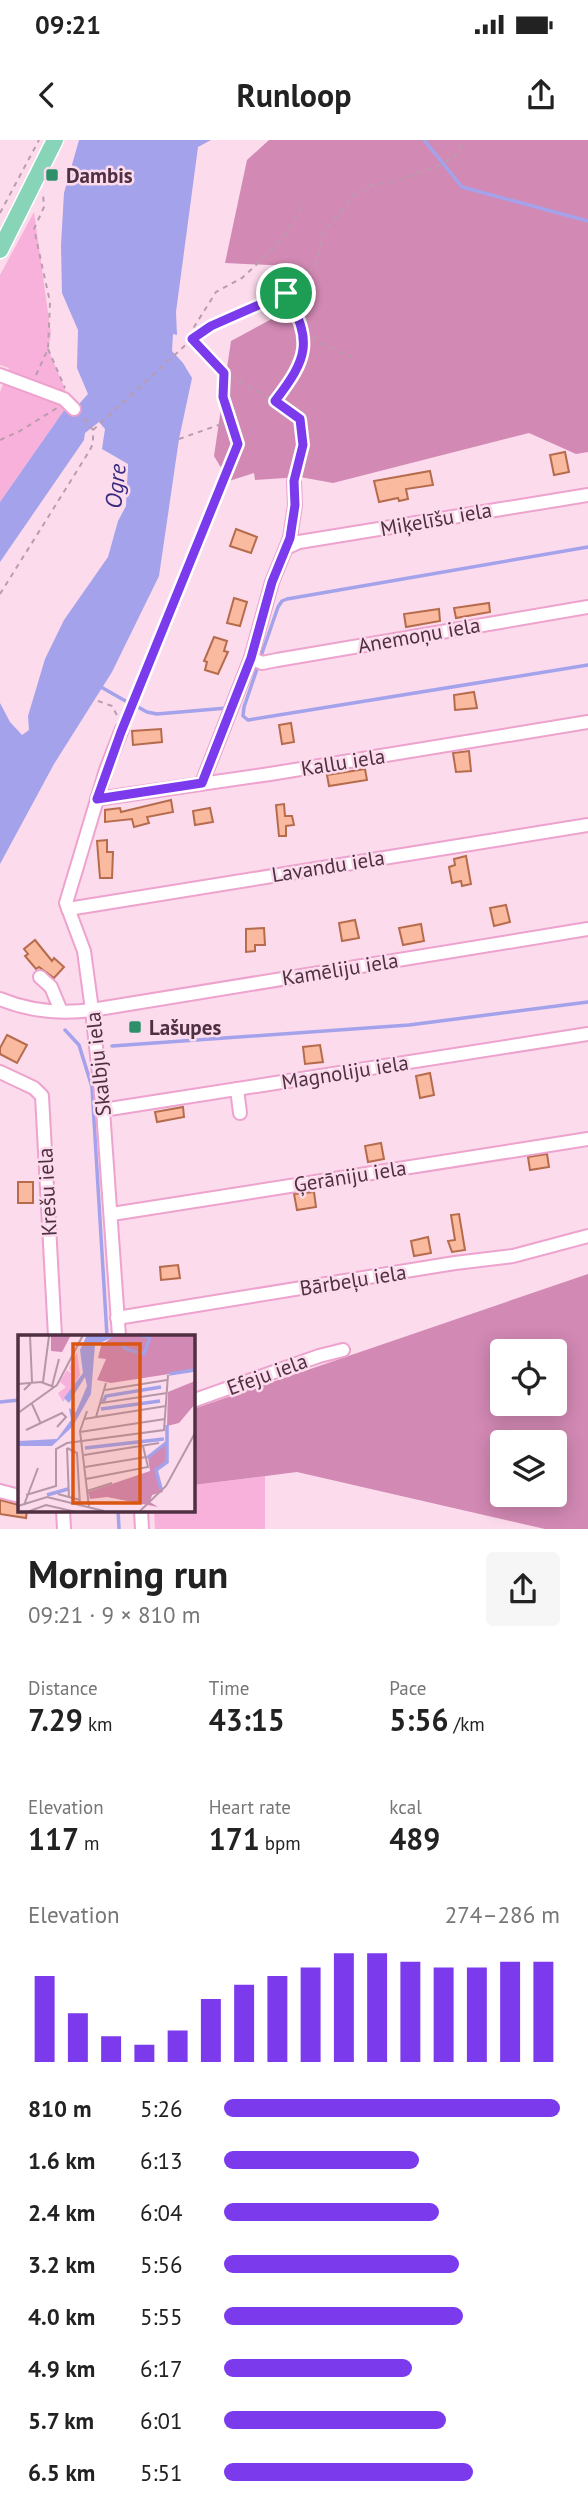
<!DOCTYPE html>
<html lang="en">
<head>
<meta charset="utf-8">
<style>
  :root { --surface:#fff; --page:#f6f6f6; --text:#222; --muted:#767676; --accent:#7c3aed }
  body { margin:0; font-family:"PT Sans",sans-serif; background:var(--page); color:var(--text); height:100vh; display:flex; flex-direction:column; font-size:26px; white-space:nowrap }
  * { box-sizing:border-box; margin:0 }
  p { font-size:23px; color:var(--muted) }
  .icon { flex:none; width:38px; height:38px; fill:none; stroke:currentColor; stroke-width:2; stroke-linecap:round; stroke-linejoin:round }
  .map { position:relative; height:1389px; overflow:hidden }
  .drawer { display:flex; flex-direction:column; background:var(--surface); flex:1 }
  .drawer>* { flex:none }
  .fabs { position:absolute; left:490px; top:1199px; display:grid; gap:14px }
  .fabs a { display:grid; place-items:center; width:77px; height:77px; border-radius:7px; background:var(--surface); box-shadow:0 4px 18px #0003; font-size:35px }
  .pin { position:absolute; display:grid; place-items:center; width:60px; height:60px; color:#fff; margin:-30px; border:4px solid #fff; border-radius:50%; box-shadow:0 2px 7px #0007 }
  .round { display:grid; place-items:center; flex:none; width:74px; height:74px; border-radius:7px; background:var(--page) }
  .summary { display:flex; align-items:center; justify-content:space-between; height:119px; padding:0 28px }
  h1 { font-size:38px; font-weight:700; line-height:52px }
  .stats { display:grid; grid-template-columns:repeat(3,1fr); gap:10px; height:119px; padding:7px 28px }
  .stats div { display:grid; align-content:center }
  .stats b { font-size:30px; font-weight:700 }
  .stats small { font-size:19px; font-weight:400 }
  .stats p { font-size:19px }
  .chart { height:196px; padding:14px 28px }
  .chart p { display:flex; justify-content:space-between }
  .chart svg { width:100%; height:126px; margin-top:7px; stroke:var(--accent); stroke-width:6 }
  ul { padding:0 28px; list-style:none; font-size:23px }
  li { display:grid; grid-template-columns:112px 84px 1fr; align-items:center; height:52px }
  li i { height:18px; border-radius:9px; background:var(--accent) }
  .status { display:flex; justify-content:space-between; align-items:center; height:49px; padding:0 35px; background:var(--surface); direction:ltr }
  .status svg { height:19px; fill:currentColor }
  header { display:flex; justify-content:space-between; align-items:center; height:91px; padding:0 28px; background:var(--surface); font-size:32px; font-weight:700 }
  .map>svg:first-child { display:block }
</style>
</head>
<body>
<div class="status"><b>09:21</b><svg viewBox="0 0 49 12"><path d="M0 12V9h3v3zM5 12V6h3v6zM10 12V3h3v9zM15 12V0h3v12zM26 1h20v11H26zM47 4h2v5h-2z"/></svg></div>
<header><svg class="icon" aria-label="back" viewBox="0 0 24 24"><path d="M15 5l-7 7 7 7"/></svg>Runloop<svg class="icon" aria-label="share" viewBox="0 0 24 24"><path d="M12 15V3M7 8l5-5 5 5M5 13v7h14v-7"/></svg></header>
<div class="map">
<svg width="588" height="1389" viewBox="0 0 588 1389">
  <rect width="100%" height="100%" fill="#fbdbec"/>
  <g fill="#f8b1da">
    <path d="M34 72 51 194 48 209 65 249V269L0 362V252L9 228 0 225V135Z"/>
    <path d="M265 1336V1389H155L154 1370H192L193 1345Z"/>
  </g>
  <g fill="#d289b4" fill-rule="evenodd">
    <path d="M269 0H588V312L576 314 529 293 333 343 300 337 255 340 254 333 229 341 214 316 231 201 281 174 290 126 225 123 247 20Z"/>
    <path d="M588 1134V1389H545L297 1332 193 1345V1269ZM502 1211H555V1264H502ZM502 1302H555V1354H502Z"/>
  </g>
  <path fill="#a3a2eb" d="M79 0H211L198 7 176 172 177 195 173 194 172 211 183 223 192 238 179 299 159 436 112 532 54 624 0 724V563L10 582 22 595 29 590 28 576 45 519 64 480 108 417 118 381 126 366 128 324 102 309 105 289 99 282 85 293 84 300 0 422V362L65 269 70 274 88 254 77 228 78 190 62 153 61 105 64 53Z"/>
  <g fill="none" stroke-linecap="round" stroke-linejoin="round">
    <g stroke="#a3a2eb" stroke-width="3.5">
      <path d="M424 0 462 47 588 81"/>
      <path d="M261 516 278 467 282 461 287 459 588 407"/>
      <path d="M257 529 244 567 243 576 248 580 588 525"/>
      <path d="M101 547 129 563"/>
      <path d="M138 567 147 572 157 574 227 568"/>
      <path d="M65 890 79 905 92 947 107 1196"/>
      <path d="M112 906 409 885 588 862"/>
      <path d="M0 1262 19 1260"/>
      <path d="M118 1370 119 1389"/>
    </g>
  </g>
  <g fill="#faba9f" stroke="#b66c4c" stroke-width="2">
    <path d="M565 312 569 332 554 335 550 315Z"/>
    <path d="M430 331 433 345 406 349 408 359 399 361 398 358 379 362 374 341Z"/>
    <path d="M236 389 257 397 251 413 230 406Z"/>
    <path d="M234 458 247 462 240 486 227 483Z"/>
    <path d="M489 463 490 472 456 478 454 468Z"/>
    <path d="M439 469 440 481 406 487 404 474Z"/>
    <path d="M214 497 227 501 224 511 228 512 218 534 205 530 207 522 204 521Z"/>
    <path d="M474 552 477 568 455 570 454 555Z"/>
    <path d="M291 583 294 602 282 604 279 585Z"/>
    <path d="M161 589 162 602 133 605 132 591Z"/>
    <path d="M469 611 471 631 456 632 453 613Z"/>
    <path d="M365 629 367 640 329 646 327 635Z"/>
    <path d="M171 660 173 672 147 677 149 683 134 687 132 679 105 682V670L120 668 121 672Z"/>
    <path d="M284 664 285 676H292L294 685 286 686V696H279L276 665Z"/>
    <path d="M210 668 213 682 195 685 193 671Z"/>
    <path d="M107 700V712H113L112 738H100L97 701Z"/>
    <path d="M466 716 471 744 462 746 461 741 452 743 449 727 455 725 454 719Z"/>
    <path d="M506 765 510 782 494 786 490 768Z"/>
    <path d="M355 780 359 798 342 801 339 783Z"/>
    <path d="M421 784 424 801 403 805 399 788Z"/>
    <path d="M264 788 265 805H255V811L246 812V789Z"/>
    <path d="M35 800 52 821 54 818 64 827 54 838 39 827 36 829 25 816 28 814 24 809Z"/>
    <path d="M7 895 27 905 17 923 0 914V908Z"/>
    <path d="M320 905 323 922 305 924 303 907Z"/>
    <path d="M430 933 434 955 420 958 416 936Z"/>
    <path d="M183 967 184 977 157 982 155 972Z"/>
    <path d="M381 1003 384 1019 368 1022 365 1006Z"/>
    <path d="M547 1014 549 1027 530 1030 528 1017Z"/>
    <rect x="18" y="1042" width="15" height="21"/>
    <path d="M314 1052 316 1067 297 1070 294 1054Z"/>
    <path d="M459 1074 465 1110 452 1112 448 1101 455 1100 451 1075Z"/>
    <path d="M428 1097 431 1113 414 1116 411 1101Z"/>
    <path d="M178 1125 180 1138 161 1140 160 1127Z"/>
    <path d="M0 1360 19 1365V1370H27L26 1378 0 1374Z"/>
  </g>
  <g fill="none" stroke-linecap="round" stroke-linejoin="round">
    <defs>
      <g id="minor">
        <path d="M0 235 64 259 74 269"/>
        <path d="M286 408 299 402 588 355"/>
        <path d="M251 518 262 523 277 520 588 467"/>
        <path d="M202 643 251 518 272 442 290 398 295 365 294 341"/>
        <path d="M97 659 270 634 588 582"/>
        <path d="M68 769 588 685"/>
        <path d="M40 837 51 847 61 871"/>
        <path d="M0 859C29 871 60 874 92 870L588 789"/>
        <path d="M0 932 34 948 42 956 55 1196"/>
        <path d="M237 949 240 973"/>
        <path d="M103 970 588 894"/>
        <path d="M112 1074 588 999"/>
        <path d="M117 1178 455 1123 513 1116 588 1096"/>
        <path d="M119 1196 103 970 92 870 84 811 66 763 106 630 122 589"/>
        <path d="M192 1261 319 1216 343 1210"/>
        <path d="M0 1351 19 1356"/>
        <path d="M63 1370 64 1389"/>
        <path d="M141 1370 142 1389"/>
      </g>
      <path id="major" d="M0 110 55 0"/>
    </defs>
    <use href="#minor" stroke="#eea2ce" stroke-width="16"/>
    <use href="#major" stroke="#fff" stroke-width="19"/>
    <g stroke="#bb9cad" stroke-width="2" stroke-dasharray="5 5" stroke-linecap="butt">
      <path d="M0 73 39 0"/>
      <path d="M305 190 322 204 351 217"/>
      <path d="M48 209 65 248"/>
      <path d="M36 235 48 209 50 162 34 89 44 67 43 54"/>
      <path d="M275 261C290 242 309 217 304 189 302 178 292 164 286 154"/>
      <path d="M93 290 192 199 211 186 286 153 317 123 323 93 354 55 371 45 393 42 438 26 455 16 461 7V0"/>
      <path d="M179 299 230 281 223 257 224 234"/>
      <path d="M0 300 20 291 57 268"/>
      <path d="M297 331 303 305 300 279 275 261 224 233 192 199 194 187 216 152 242 138 268 114 288 91 304 61"/>
      <path d="M0 454 90 310 93 303V290L82 276"/>
      <path d="M98 561 112 566 118 577"/>
      <path d="M127 579 238 304 230 281"/>
    </g>
    <use href="#minor" stroke="#fff" stroke-width="12"/>
    <use href="#major" stroke="#87d4b8" stroke-width="16"/>
  </g>
  <g fill="none" stroke-linecap="round" stroke-linejoin="round">
    <defs>
      <path id="route" d="M286 153C313 202 308 218 275 261L300 279 303 305 294 341 295 365 290 398 272 442 251 518 202 643 97 659 121 592 238 304 223 257 224 233 192 199 211 186Z"/>
    </defs>
    <use href="#route" stroke="#fff" stroke-width="14"/>
    <use href="#route" stroke="#7c3aed" stroke-width="9"/>
  </g>
  <g fill="#2e906b" stroke="#fbdbec" stroke-width="2.5">
    <rect x="45" y="28" width="14" height="14" rx="3.5"/>
    <rect x="128" y="880" width="14" height="14" rx="3.5"/>
  </g>
  <g text-anchor="middle" dominant-baseline="central" stroke-width="5" stroke-linejoin="round" paint-order="stroke">
    <g font-size="21" font-weight="bold" fill="#4f3042" stroke="#fbdbec" text-anchor="start">
      <text x="66" y="35">Dambis</text>
      <text x="149" y="887">Lašupes</text>
    </g>
    <g font-size="21" fill="#4f3042" stroke="#fbdbec">
      <text transform="translate(436 379) rotate(-10)">Miķelīšu iela</text>
      <text transform="translate(419 495) rotate(-10)">Anemoņu iela</text>
      <text transform="translate(343 622) rotate(-9)">Kallu iela</text>
      <text transform="translate(328 726) rotate(-9)">Lavandu iela</text>
      <text transform="translate(340 829) rotate(-9)">Kamēliju iela</text>
      <text transform="translate(98 924) rotate(-96)">Skalbju iela</text>
      <text transform="translate(345 932) rotate(-9)">Magnoliju iela</text>
      <text transform="translate(350 1036) rotate(-9)">Ģerāniju iela</text>
      <text transform="translate(47 1052) rotate(-93)">Krešu iela</text>
      <text transform="translate(353 1140) rotate(-9)">Bārbeļu iela</text>
      <text transform="translate(267 1234) rotate(-20)">Efeju iela</text>
    </g>
    <g font-size="23" font-style="italic" fill="#382c7e" stroke="#fbdbec">
      <text transform="translate(115 346) rotate(-84)">Ogre</text>
    </g>
  </g>
  <g transform="translate(18 1195)">
    <rect width="177" height="177" fill="#fbdbec"/>
    <path d="M59 17 62 40 45 67 40 58 48 52 42 47 49 35 54 39 51 33Z" fill="#f8b1da"/>
    <path d="M33 0H53L44 17 33 16ZM177 0V35L93 48 79 45 88 24 80 23 83 11 95 1ZM177 46V69L161 88 149 91 150 57ZM148 106 149 127 138 136 145 157 134 160 132 167 140 172 89 162 72 164 70 157 132 136 130 122Z" fill="#d289b4"/>
    <path d="M69 0H100L77 10 73 59 55 91 34 111H0V106L39 104 53 85 51 73 58 77 69 51 67 42 51 68 46 63 65 38 62 15Z" fill="#a3a2eb"/>
    <path fill="none" stroke="#a3a2eb" stroke-width="3.5" d="M102 7 108 14 126 19 132 2 120 0M151 39 177 35M85 67 88 61 143 52M83 74 142 66M67 113 146 104M129 123 148 108M143 154 138 135 149 127V90M29 160 50 154"/>
    <path fill="none" stroke="#b697a8" stroke-width="2" d="M25 47 31 1M0 49 23 47 36 52M34 51 41 24M6 55 14 47 12 0M87 55 149 45M83 68 149 58M14 69 23 89M69 76 62 96 71 172M0 78 39 50 65 0M78 82 88 48M66 84 148 71M8 95 44 78 48 82 39 92M62 97 147 84M49 113 59 118 62 170M49 113 51 163M66 120 141 108M67 132 128 122M68 144 130 132 125 111M69 156 94 148M40 159 62 165M8 160 38 151V114L49 108 146 95 150 40M6 170 20 133M0 171 29 162 86 176M9 177 28 170 58 177M121 177 148 151 177 98M127 177H155"/>
    <path fill="#d95511" fill-opacity="0.15" stroke="#d95511" stroke-width="3.5" d="M55 9H122V168H55Z"/>
    <rect width="177" height="177" fill="none" stroke="#4f3042" stroke-width="3.5"/>
  </g>
</svg>
<div class="fabs">
<a><svg class="icon" aria-label="locate" viewBox="0 0 24 24"><circle cx="12" cy="12" r="6"/><path d="M12 2v4M12 18v4M2 12h4M18 12h4"/></svg></a>
<a><svg class="icon" aria-label="layers" viewBox="0 0 24 24"><path d="M12 4l9 5-9 5-9-5zM3 14l9 5 9-5"/></svg></a>
</div>
<div class="pin" style="left:286px;top:153px;background:#1e9e55"><svg class="icon" aria-label="arrive" viewBox="0 0 24 24"><path d="M6 21V4h12l-3 4 3 4H6"/></svg></div>
</div>
<section class="drawer">
<div class="summary"><div><h1>Morning run</h1><p>09:21 · 9 × 810 m</p></div><a class="round"><svg class="icon" aria-label="share" viewBox="0 0 24 24"><path d="M12 15V3M7 8l5-5 5 5M5 13v7h14v-7"/></svg></a></div>
<div class="stats">
<div><p>Distance</p><b>7.29<small> km</small></b></div>
<div><p>Time</p><b>43:15</b></div>
<div><p>Pace</p><b>5:56<small> /km</small></b></div>
</div>
<div class="stats">
<div><p>Elevation</p><b>117<small> m</small></b></div>
<div><p>Heart rate</p><b>171<small> bpm</small></b></div>
<div><p>kcal</p><b>489</b></div>
</div>
<div class="chart"><p><span>Elevation</span>274–286 m</p>
<svg viewBox="0 0 160 44" preserveAspectRatio="none"><path d="M5 44V14M15 44V27M25 44V35M35 44V38M45 44V33M55 44V22M65 44V17M75 44V14M85 44V11M95 44V6M105 44V6M115 44V9M125 44V11M135 44V11M145 44V9M155 44V9"/></svg>
</div>
<ul>
<li><b>810 m</b>5:26<i style="width:100%"></i></li>
<li><b>1.6 km</b>6:13<i style="width:58%"></i></li>
<li><b>2.4 km</b>6:04<i style="width:64%"></i></li>
<li><b>3.2 km</b>5:56<i style="width:70%"></i></li>
<li><b>4.0 km</b>5:55<i style="width:71%"></i></li>
<li><b>4.9 km</b>6:17<i style="width:56%"></i></li>
<li><b>5.7 km</b>6:01<i style="width:66%"></i></li>
<li><b>6.5 km</b>5:51<i style="width:74%"></i></li>
</ul>
</section>
</body>
</html>
